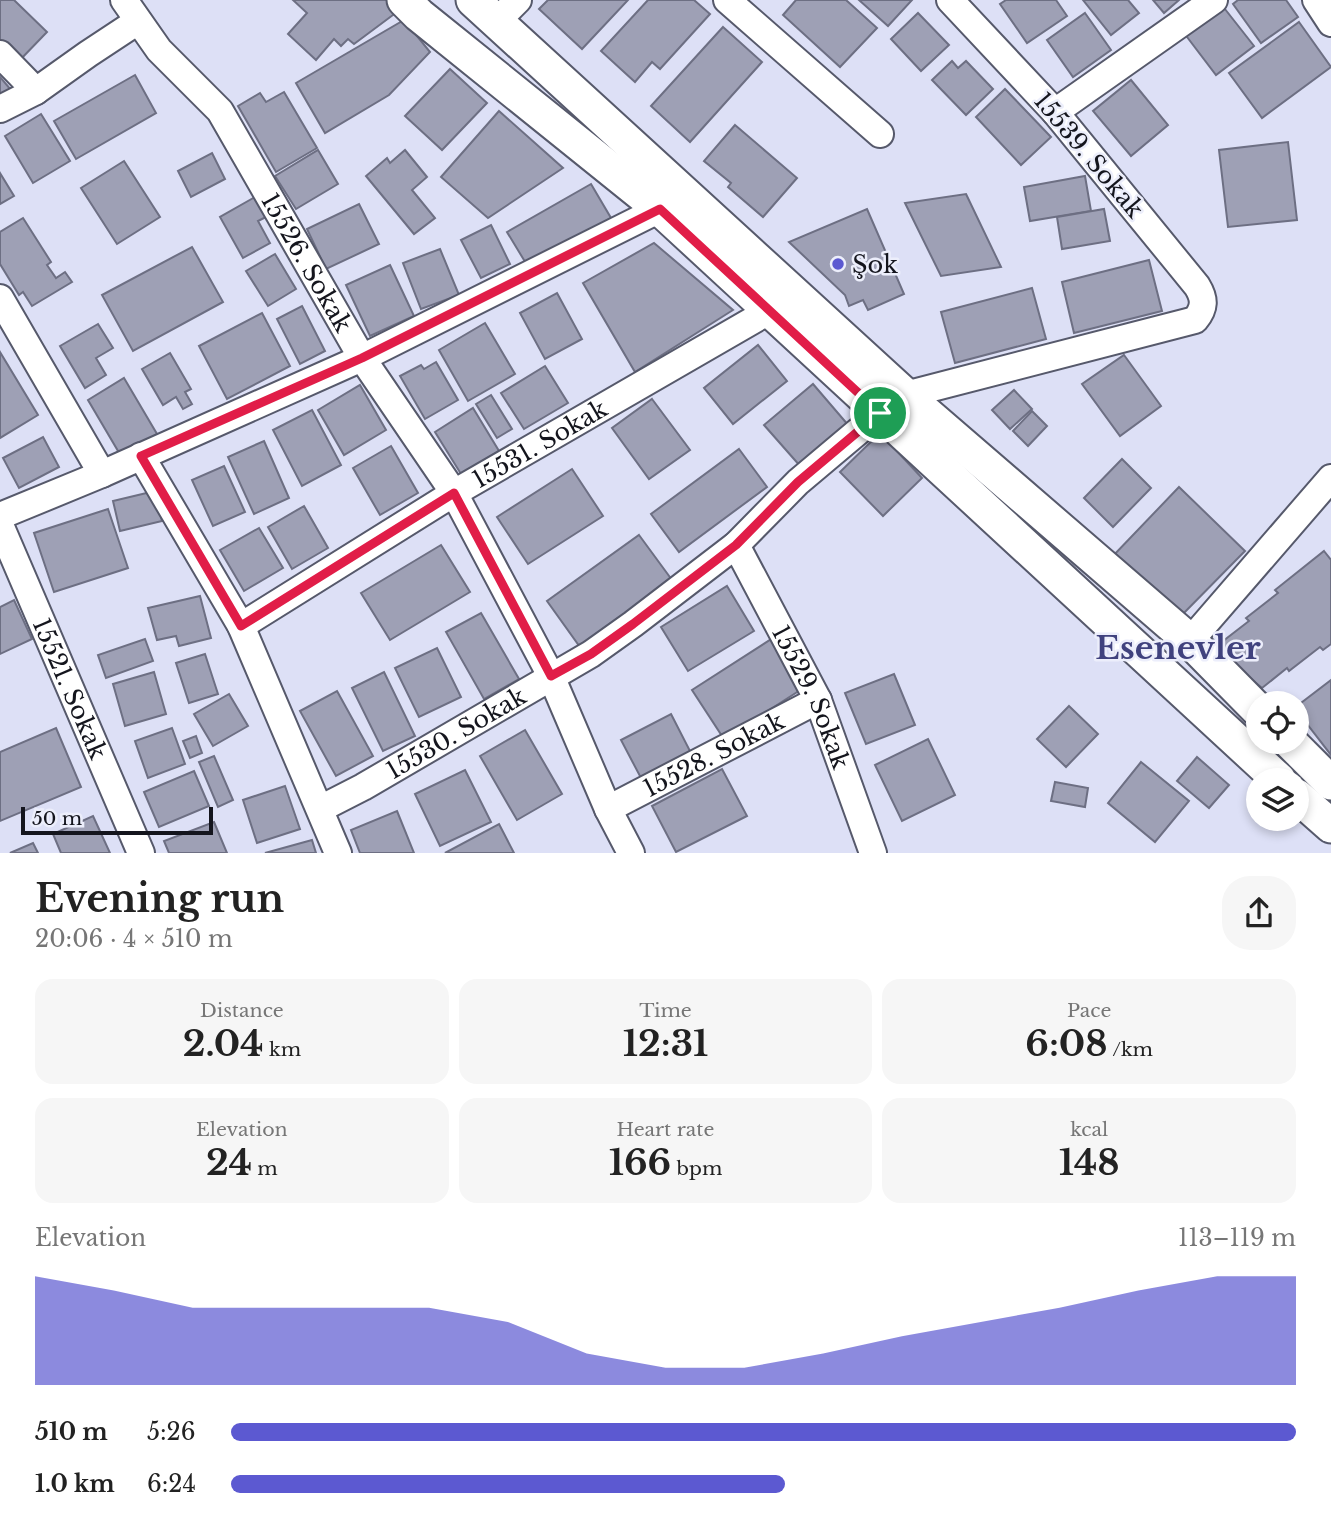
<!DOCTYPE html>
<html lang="en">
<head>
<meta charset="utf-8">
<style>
  :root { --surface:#fff; --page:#f6f6f6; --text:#222; --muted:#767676; --accent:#5c59d1 }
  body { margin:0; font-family:"Libre Baskerville",serif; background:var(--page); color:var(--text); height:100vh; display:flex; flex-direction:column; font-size:26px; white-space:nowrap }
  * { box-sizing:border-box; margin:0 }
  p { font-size:23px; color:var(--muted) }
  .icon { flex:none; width:38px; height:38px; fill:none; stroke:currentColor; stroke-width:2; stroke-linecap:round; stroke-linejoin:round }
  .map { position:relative; height:853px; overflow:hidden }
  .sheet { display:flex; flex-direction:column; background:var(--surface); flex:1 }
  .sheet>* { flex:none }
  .controls { position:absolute; left:1246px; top:691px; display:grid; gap:14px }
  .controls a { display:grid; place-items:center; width:63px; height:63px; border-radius:50%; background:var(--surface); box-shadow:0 4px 10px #0003; font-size:35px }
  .scale { position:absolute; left:21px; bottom:18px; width:192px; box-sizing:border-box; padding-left:7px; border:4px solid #14151d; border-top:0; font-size:19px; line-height:24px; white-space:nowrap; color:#14151d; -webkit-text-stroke:5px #eceefb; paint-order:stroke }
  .pin { position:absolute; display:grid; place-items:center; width:60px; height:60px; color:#fff; margin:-30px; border:4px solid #fff; border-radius:50%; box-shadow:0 2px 7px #0007 }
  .round { display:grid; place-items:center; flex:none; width:74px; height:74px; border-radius:28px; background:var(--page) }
  .summary { display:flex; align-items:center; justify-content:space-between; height:119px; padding:0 35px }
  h1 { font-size:38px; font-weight:800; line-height:52px }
  .metrics { display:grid; grid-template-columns:repeat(3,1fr); gap:10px; height:119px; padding:7px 35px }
  .metrics div { display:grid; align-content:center; border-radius:18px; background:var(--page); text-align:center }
  .metrics b { font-size:35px; font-weight:800 }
  .metrics small { font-size:19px; font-weight:400 }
  .metrics p { font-size:19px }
  .chart { height:196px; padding:14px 35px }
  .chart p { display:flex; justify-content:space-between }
  .chart svg { width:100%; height:126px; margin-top:7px; fill:var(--accent); opacity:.7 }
  ul { padding:0 35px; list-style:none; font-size:23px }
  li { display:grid; grid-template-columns:112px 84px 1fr; align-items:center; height:52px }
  li i { height:18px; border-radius:9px; background:var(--accent) }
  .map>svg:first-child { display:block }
</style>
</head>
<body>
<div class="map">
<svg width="1331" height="853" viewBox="0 0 1331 853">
  <rect width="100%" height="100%" fill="#dde0f6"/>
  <g fill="#9ea0b5" stroke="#6d6f83" stroke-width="2">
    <path d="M0 0H14L47 32 18 62 0 46Z"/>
    <path d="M293 0H391L401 9 354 44 348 39 341 46 334 39 316 60 288 34 307 13Z"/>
    <path d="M548 0H628L582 49 539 9Z"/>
    <path d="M648 0H694L710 14 660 69 652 62 635 82 601 51Z"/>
    <path d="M796 0H846L877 28 840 67 783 15Z"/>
    <path d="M859 0H912L888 26Z"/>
    <path d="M1006 0H1056L1067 16 1027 43 1000 4Z"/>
    <path d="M1083 0H1128L1139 13 1111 35Z"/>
    <path d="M1153 0H1179L1164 13Z"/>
    <path d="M1238 0H1286L1298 17 1261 43 1233 4Z"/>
    <path d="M1221 4 1254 46 1216 75 1184 33Z"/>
    <path d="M918 13 949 45 921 71 891 39Z"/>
    <path d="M1085 13 1111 50 1073 77 1047 40Z"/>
    <path d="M404 20 430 52 389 95 325 133 296 83Z"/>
    <path d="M1299 22 1331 67 1262 118 1229 73Z"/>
    <path d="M723 27 762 62 690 142 651 106Z"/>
    <path d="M952 61 958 68 966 61 993 89 966 115 932 80Z"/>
    <path d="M450 69 487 103 442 150 405 116Z"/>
    <path d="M135 75 156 113 76 159 54 121Z"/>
    <path d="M0 77 11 90 0 100Z"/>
    <path d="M1131 80 1168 125 1131 156 1093 111Z"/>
    <path d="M1005 89 1051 137 1021 165 976 117Z"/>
    <path d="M284 92 317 148 276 172 238 106 260 93 266 102Z"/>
    <path d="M499 111 563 168 488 218 441 177Z"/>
    <path d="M41 114 70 161 33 183 5 136Z"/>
    <path d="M735 125 797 178 763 217 728 187 731 183 704 161Z"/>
    <path d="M1288 142 1297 220 1228 227 1219 150Z"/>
    <path d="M318 150 338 184 296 209 275 176Z"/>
    <path d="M405 150 427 177 412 190 435 218 414 234 366 176 387 158 390 163Z"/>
    <path d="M212 153 225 179 191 197 178 171Z"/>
    <path d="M124 161 160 217 117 244 81 188Z"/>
    <path d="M0 173 14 196 0 204Z"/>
    <path d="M1085 176 1091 211 1030 221 1024 187Z"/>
    <path d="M591 184 611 218 527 265 507 232Z"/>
    <path d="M966 194 1001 267 941 276 905 203Z"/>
    <path d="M255 197 266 217 258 221 270 243 243 258 220 217Z"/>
    <path d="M359 204 379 244 326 269 307 229Z"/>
    <path d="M867 209 904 294 868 310 863 300 849 306 845 295 789 242Z"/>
    <path d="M1104 209 1110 241 1062 249 1057 217Z"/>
    <path d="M23 218 51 262 47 265 56 278 65 272 72 282 32 306 23 292 19 295 0 264V232Z"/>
    <path d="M491 225 510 264 481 278 461 240Z"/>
    <path d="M654 243 733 310 635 372 583 283Z"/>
    <path d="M192 247 223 302 133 351 102 295Z"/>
    <path d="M440 249 459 295 421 309 403 263Z"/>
    <path d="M275 254 296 289 268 306 246 271Z"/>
    <path d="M1149 260 1162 311 1074 333 1062 282Z"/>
    <path d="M390 265 414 316 370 336 346 285Z"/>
    <path d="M1032 288 1046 339 955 363 941 312Z"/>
    <path d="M557 293 582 339 545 359 520 313Z"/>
    <path d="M302 306 325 351 300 364 277 319Z"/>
    <path d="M262 313 290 366 227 399 199 346Z"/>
    <path d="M485 323 515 374 468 401 439 350Z"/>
    <path d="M98 324 113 348 96 358 106 375 85 388 60 346Z"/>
    <path d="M758 345 787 381 733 424 704 388Z"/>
    <path d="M0 352 38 415 0 438Z"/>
    <path d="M170 353 191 389 185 392 192 404 183 409 176 397 163 405 142 369Z"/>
    <path d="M1124 355 1161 406 1120 436 1082 384Z"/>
    <path d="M436 362 458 400 425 419 400 376 421 365 424 369Z"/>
    <path d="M545 366 568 403 524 429 501 393Z"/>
    <path d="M124 378 157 434 121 456 88 400Z"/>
    <path d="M813 384 849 426 801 467 764 425Z"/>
    <path d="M360 385 386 430 344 455 318 410Z"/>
    <path d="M1014 390 1032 409 1010 429 992 410Z"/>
    <path d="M491 395 512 429 497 438 476 404Z"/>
    <path d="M652 399 690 450 649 479 612 428Z"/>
    <path d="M473 408 499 451 461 474 435 432Z"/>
    <path d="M312 410 341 465 302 486 273 430Z"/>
    <path d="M1032 411 1047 426 1028 446 1013 431Z"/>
    <path d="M880 433 922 478 883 516 840 472Z"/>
    <path d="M43 437 59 467 19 488 3 458Z"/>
    <path d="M264 441 289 498 254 514 228 457Z"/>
    <path d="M391 446 418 493 380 515 353 468Z"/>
    <path d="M739 449 767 487 679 552 651 514Z"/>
    <path d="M1122 459 1151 488 1113 527 1084 498Z"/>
    <path d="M224 466 245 512 213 526 192 480Z"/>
    <path d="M572 469 603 516 528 564 497 517Z"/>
    <path d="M1179 487 1245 551 1176 621 1111 558Z"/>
    <path d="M155 491 162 521 120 531 113 501Z"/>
    <path d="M304 506 328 548 292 569 268 527Z"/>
    <path d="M108 509 128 568 54 592 34 533Z"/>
    <path d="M259 528 283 568 244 591 220 550Z"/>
    <path d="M639 535 672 580 580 647 547 601Z"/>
    <path d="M441 545 470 592 390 640 361 593Z"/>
    <path d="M1324 551 1331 560V644L1323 650 1320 647 1289 671 1287 668 1262 688 1233 664 1218 645 1249 621 1246 618 1278 593 1275 590Z"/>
    <path d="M727 586 754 631 688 671 661 627Z"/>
    <path d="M200 596 211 638 179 646 176 636 157 640 148 608Z"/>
    <path d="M14 600 32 639 0 654V607Z"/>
    <path d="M481 613 519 679 484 699 446 632Z"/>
    <path d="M773 638 805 687 724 739 692 690Z"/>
    <path d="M145 639 153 661 106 678 98 655Z"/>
    <path d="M437 648 461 697 419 717 395 668Z"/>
    <path d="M205 654 218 694 189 703 176 663Z"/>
    <path d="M154 672 166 714 125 726 113 684Z"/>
    <path d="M384 672 415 736 383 751 352 688Z"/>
    <path d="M894 674 915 725 866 744 845 693Z"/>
    <path d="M1331 680V755L1297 711V706Z"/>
    <path d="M337 691 373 756 336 776 300 711Z"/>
    <path d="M229 694 248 726 213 746 194 714Z"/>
    <path d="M1069 706 1098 734 1066 767 1037 739Z"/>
    <path d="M671 714 691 753 641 778 621 740Z"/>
    <path d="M56 728 81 787 0 821V752Z"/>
    <path d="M172 728 185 764 148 778 135 741Z"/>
    <path d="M525 730 562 794 517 820 480 756Z"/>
    <path d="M196 736 202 753 190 758 183 741Z"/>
    <path d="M928 739 955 795 902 821 875 765Z"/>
    <path d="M214 756 233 800 218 807 199 762Z"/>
    <path d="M1197 757 1229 785 1209 808 1177 781Z"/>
    <path d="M1141 762 1189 801 1155 842 1108 803Z"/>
    <path d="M722 769 747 816 676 852 652 806Z"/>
    <path d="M465 770 491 822 440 846 415 794Z"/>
    <path d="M194 771 209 806 159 827 144 792Z"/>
    <path d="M1055 782 1088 788 1085 807 1051 801Z"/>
    <path d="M285 786 300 829 257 843 243 800Z"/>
    <path d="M397 811 414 853H360L351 830Z"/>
    <path d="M93 816 110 853H61L53 834Z"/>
    <path d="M214 822 227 853H169L164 841Z"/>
    <path d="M499 824 514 853H445Z"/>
    <path d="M312 840 316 853H265Z"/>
    <path d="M33 843 38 853H10Z"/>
  </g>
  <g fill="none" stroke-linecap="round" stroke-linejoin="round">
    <defs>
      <g id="minor">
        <path id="s1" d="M124 0 159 50 220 111 362 358 454 493 551 676 608 809 631 853"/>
        <path d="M727 0 880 134"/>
        <path d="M1316 0 1331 23"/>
        <path d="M496 22 518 0"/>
        <path d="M0 54 36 91"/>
        <path d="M0 109 36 91 88 54 138 21"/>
        <path d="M1055 112 1214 0"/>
        <path d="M0 298 102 474"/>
        <path d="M905 395 1195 320C1205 308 1205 299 1197 286L1055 112 950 0"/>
        <path d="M141 456 241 626 338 853"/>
        <path d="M0 516 102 474 362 358 660 209"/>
        <path id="s2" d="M0 525 141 853"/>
        <path id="s3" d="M736 545 818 700 873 853"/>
        <path id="s4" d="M241 626 454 493 769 311"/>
        <path d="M1190 641 1331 478"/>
        <path id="s5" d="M320 809 363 787 591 654 633 624 736 545 798 482 880 413"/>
        <path id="s6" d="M608 809 818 700"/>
      </g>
      <g id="tertiary">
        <path d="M404 0 419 15 660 209 1279 780"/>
        <path d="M473 0 905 395 1190 641 1258 710"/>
        <path d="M1290 742 1331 783"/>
        <path d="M1297 796 1331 826"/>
      </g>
    </defs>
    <use href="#minor" stroke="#56596b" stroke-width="30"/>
    <use href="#tertiary" stroke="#56596b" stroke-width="37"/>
    <use href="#minor" stroke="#fff" stroke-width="26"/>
    <use href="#tertiary" stroke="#fff" stroke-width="33"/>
  </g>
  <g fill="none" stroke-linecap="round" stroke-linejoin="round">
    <defs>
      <path id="route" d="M660 209 880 413 798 482 736 545 633 624 591 654 551 676 454 493 241 626 141 456 362 358Z"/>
    </defs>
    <use href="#route" stroke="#fff" stroke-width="14"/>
    <use href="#route" stroke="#e11d48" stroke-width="9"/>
  </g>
  <circle fill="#5c59d1" stroke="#eceefb" stroke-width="2.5" cx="838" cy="264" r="7"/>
  <g text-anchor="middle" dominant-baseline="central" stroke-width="5" stroke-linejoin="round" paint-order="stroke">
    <g font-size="24" fill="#14151d" stroke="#eceefb">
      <text transform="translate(1089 155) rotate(50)">15539. Sokak</text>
      <text stroke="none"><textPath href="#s1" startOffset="322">15526. Sokak</textPath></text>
      <text stroke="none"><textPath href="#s4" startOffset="350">15531. Sokak</textPath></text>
      <text stroke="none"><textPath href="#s2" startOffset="178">15521. Sokak</textPath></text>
      <text stroke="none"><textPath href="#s3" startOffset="170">15529. Sokak</textPath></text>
      <text stroke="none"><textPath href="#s5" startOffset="156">15530. Sokak</textPath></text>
      <text stroke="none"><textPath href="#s6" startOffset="119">15528. Sokak</textPath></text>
    </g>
    <g font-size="24" fill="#14151d" stroke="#eceefb" text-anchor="start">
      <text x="852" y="264">Şok</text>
    </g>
    <g font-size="32" font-weight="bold" fill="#40427e" stroke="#eceefb">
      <text x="1178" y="648">Esenevler</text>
    </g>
  </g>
</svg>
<div class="controls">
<a><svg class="icon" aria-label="locate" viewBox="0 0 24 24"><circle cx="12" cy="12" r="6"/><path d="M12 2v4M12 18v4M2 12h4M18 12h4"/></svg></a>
<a><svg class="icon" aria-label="layers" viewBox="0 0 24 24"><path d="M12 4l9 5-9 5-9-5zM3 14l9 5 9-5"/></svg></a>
</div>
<div class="scale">50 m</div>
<div class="pin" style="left:880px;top:413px;background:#1e9e55"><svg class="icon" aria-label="arrive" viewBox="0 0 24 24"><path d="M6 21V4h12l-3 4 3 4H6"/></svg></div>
</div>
<section class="sheet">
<div class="summary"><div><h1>Evening run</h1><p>20:06 · 4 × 510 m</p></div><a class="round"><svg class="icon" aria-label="share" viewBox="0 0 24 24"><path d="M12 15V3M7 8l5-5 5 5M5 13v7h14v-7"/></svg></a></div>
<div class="metrics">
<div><p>Distance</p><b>2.04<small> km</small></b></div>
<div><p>Time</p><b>12:31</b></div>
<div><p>Pace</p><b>6:08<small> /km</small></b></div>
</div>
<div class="metrics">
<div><p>Elevation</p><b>24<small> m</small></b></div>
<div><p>Heart rate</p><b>166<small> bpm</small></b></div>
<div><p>kcal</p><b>148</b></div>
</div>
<div class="chart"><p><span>Elevation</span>113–119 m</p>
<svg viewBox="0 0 160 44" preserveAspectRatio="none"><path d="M0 44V6L10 11L20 17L30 17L40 17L50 17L60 22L70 33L80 38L90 38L100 33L110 27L120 22L130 17L140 11L150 6L160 6V44z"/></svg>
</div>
<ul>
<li><b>510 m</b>5:26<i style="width:100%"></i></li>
<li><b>1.0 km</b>6:24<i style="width:52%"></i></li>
</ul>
</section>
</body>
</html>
